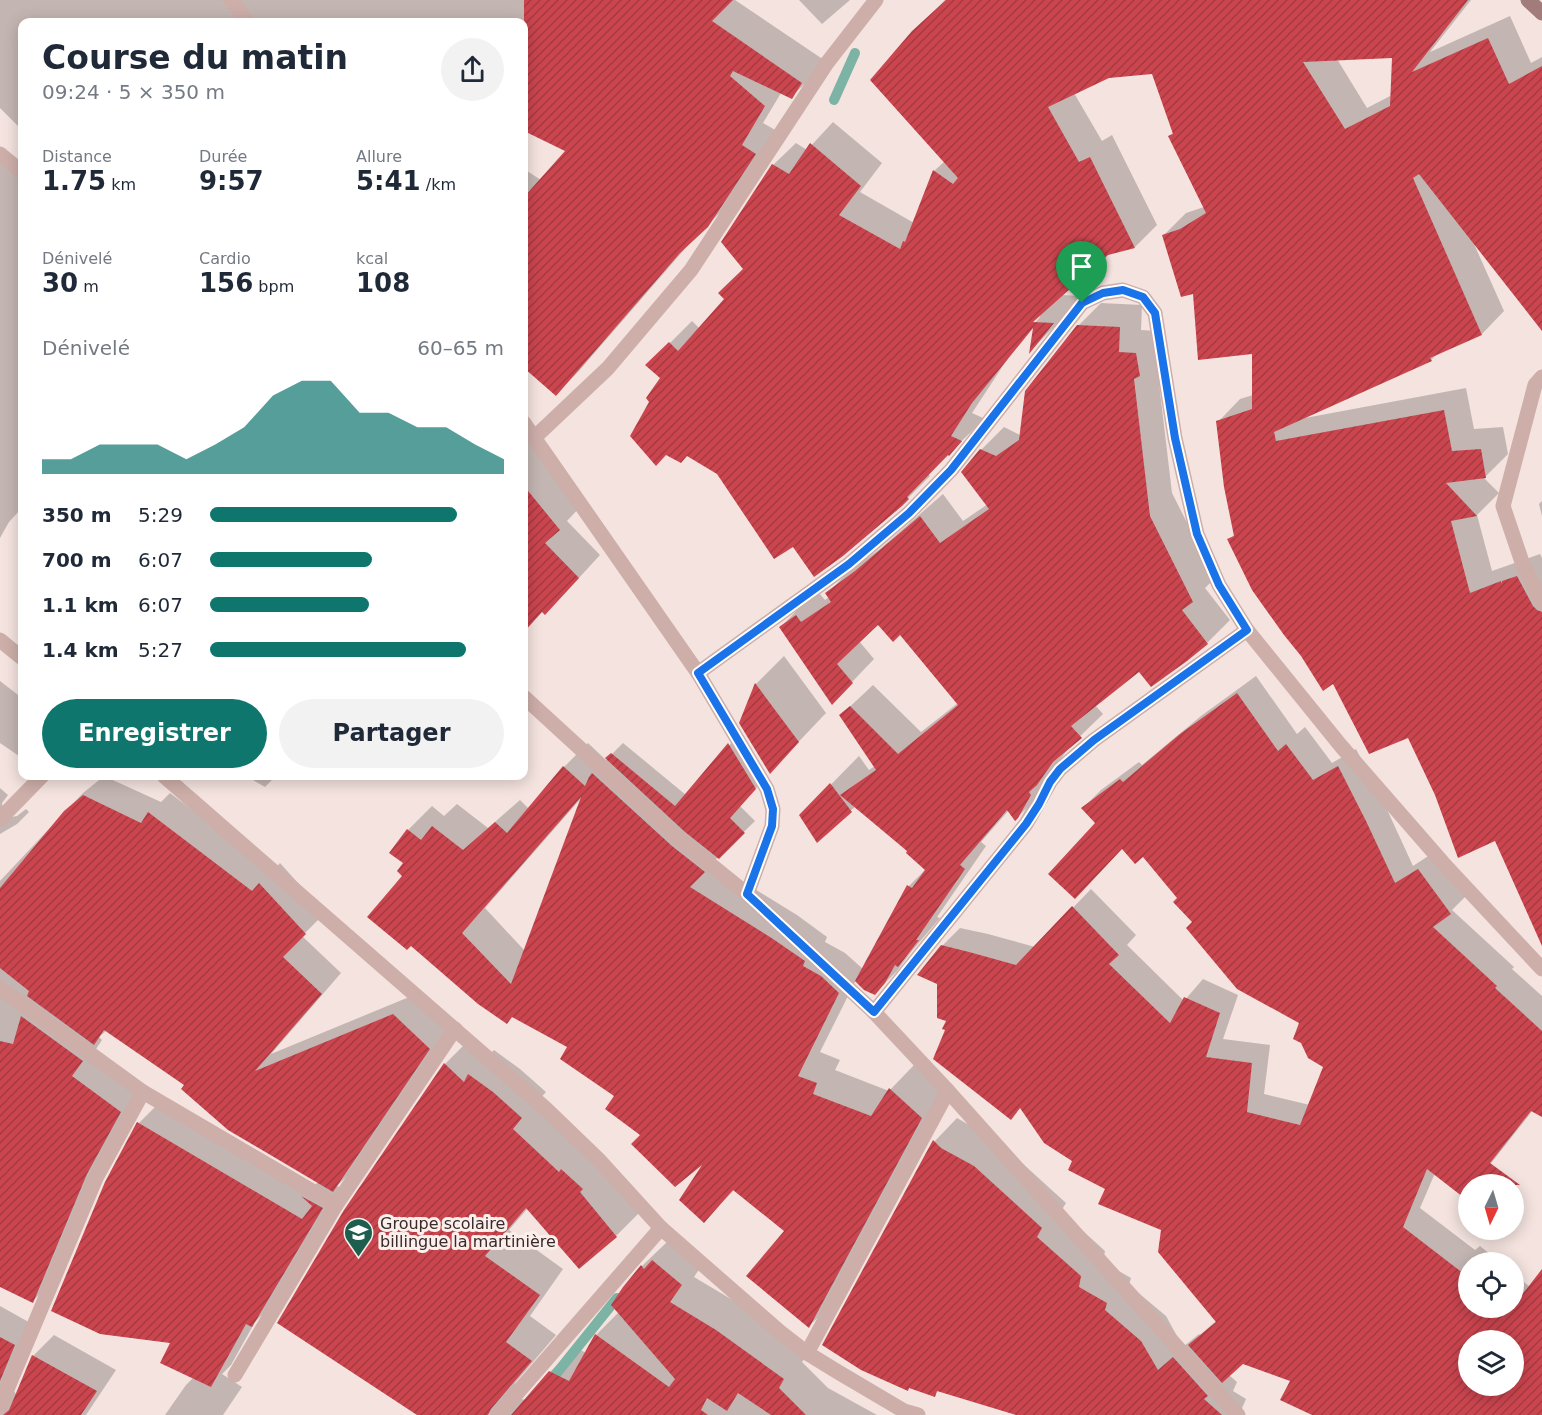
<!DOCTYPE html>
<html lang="fr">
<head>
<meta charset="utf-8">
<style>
  :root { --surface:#fff; --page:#f2f2f3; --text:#1f2937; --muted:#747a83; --accent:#0f766e }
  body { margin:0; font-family:"DejaVu Sans",sans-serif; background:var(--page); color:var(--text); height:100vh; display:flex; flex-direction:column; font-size:22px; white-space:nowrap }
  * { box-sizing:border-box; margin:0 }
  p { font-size:20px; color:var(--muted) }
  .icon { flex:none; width:33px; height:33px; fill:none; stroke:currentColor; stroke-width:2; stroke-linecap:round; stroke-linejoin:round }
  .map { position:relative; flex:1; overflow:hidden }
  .drawer { position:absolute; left:18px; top:18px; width:510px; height:762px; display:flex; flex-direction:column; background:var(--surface); border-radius:12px; box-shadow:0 3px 15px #0003 }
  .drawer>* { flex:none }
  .needle { width:39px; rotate:185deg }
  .tools { position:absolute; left:1458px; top:1174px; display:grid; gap:12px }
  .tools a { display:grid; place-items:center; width:66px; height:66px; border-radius:50%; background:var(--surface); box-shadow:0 3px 15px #0003; font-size:30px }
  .pin { position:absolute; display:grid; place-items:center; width:51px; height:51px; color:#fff; margin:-62px -26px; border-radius:50% 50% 50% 0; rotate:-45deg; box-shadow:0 0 6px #0007 }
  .pin .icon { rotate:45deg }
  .round { display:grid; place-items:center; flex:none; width:63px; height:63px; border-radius:32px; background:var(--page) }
  .summary { display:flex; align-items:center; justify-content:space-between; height:102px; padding:0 24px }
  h1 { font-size:33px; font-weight:600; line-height:45px }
  .figures { display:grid; grid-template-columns:repeat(3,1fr); gap:9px; height:102px; padding:6px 24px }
  .figures div { display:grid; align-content:center }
  .figures b { font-size:26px; font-weight:600 }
  .figures small { font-size:16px; font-weight:400 }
  .figures p { font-size:16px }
  .chart { height:168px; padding:12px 24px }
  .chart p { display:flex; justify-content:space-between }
  .chart svg { width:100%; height:108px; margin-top:6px; fill:var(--accent); opacity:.7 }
  .primary-button { display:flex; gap:12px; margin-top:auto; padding:12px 24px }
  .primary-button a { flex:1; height:69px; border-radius:36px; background:var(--accent); color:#fff; font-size:24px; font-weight:600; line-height:69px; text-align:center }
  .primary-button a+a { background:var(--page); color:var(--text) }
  ul { padding:0 24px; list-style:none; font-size:20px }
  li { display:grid; grid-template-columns:96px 72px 1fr; align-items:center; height:45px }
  li i { height:15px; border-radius:8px; background:var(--accent) }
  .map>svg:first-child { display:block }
</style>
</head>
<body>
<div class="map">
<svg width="1542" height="1415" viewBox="0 0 1542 1415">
  <defs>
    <pattern id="building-hatch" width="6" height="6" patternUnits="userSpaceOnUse" patternTransform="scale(1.5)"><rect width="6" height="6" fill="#cb454f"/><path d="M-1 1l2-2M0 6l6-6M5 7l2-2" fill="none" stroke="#a63a42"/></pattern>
  </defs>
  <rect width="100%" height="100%" fill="#f4e3df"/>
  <g fill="#0003" fill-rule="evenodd">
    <path d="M0 0H735L824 60 814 75 791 97 781 93 763 123 777 131 730 203 696 236 578 372 556 394 524 366V169L541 180 567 151 524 129V22H22V130L0 108Z"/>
    <path d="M799 0H850L822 24Z"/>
    <path d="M945 0H1471L1430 52 1510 16 1531 63 1542 57V303L1474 244 1504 311 1482 334 1438 353 1431 360 1305 418 1466 388 1474 429 1503 427 1508 454 1484 478 1499 493 1477 515 1492 571 1540 554 1542 558V933L1496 839 1436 795 1409 736 1334 681 1229 540 1235 534 1218 422 1240 399 1253 395V353L1194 292 1164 235 1186 213 1204 207 1169 136 1174 132 1153 73 1108 77 1074 93 1102 141 1112 135 1157 225 1135 247 1108 254 1062 295 1080 296 1057 324 1031 350 1035 323 1040 317 1039 315 1035 317 972 413 983 418 971 432 928 473 930 476 908 498 794 545 662 378 648 365 692 321 700 329 726 299 745 269 773 165 796 143 807 150 833 122 882 163 860 192 914 223 934 171 945 161 913 32ZM1393 57 1392 95 1367 108 1337 59Z"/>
    <path d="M0 157 22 172V505L20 510 9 522 0 538Z"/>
    <path d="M1101 303 1142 305 1141 330 1158 331 1156 358 1172 493 1215 578 1205 588 1230 620 1207 643 1186 660 1139 670 1095 705 1103 714 1070 746 1060 760 1040 794 1016 819 1009 810 981 842 986 846 937 917 940 918 911 952 897 971 875 993 856 980 820 1052 840 1060 835 1070 889 1091 914 1065 945 1094 833 1303 809 1326 786 1231 735 1189 704 1221 707 1160 642 1135 616 1096 404 875 408 830 432 806 444 816 457 804 488 828 520 800 529 809 564 767 588 743 606 760 623 743 686 795 740 733 766 777 740 806 755 821 712 863 797 915 827 937 825 942 845 953 863 969 909 886 926 869 909 851 856 806 817 840 801 815 859 756 869 770 875 766 841 715 873 685 921 732 958 703 900 633 878 622 859 641 874 659 832 703 781 627 803 604 819 593 825 600 829 597 827 594 849 571 880 549 943 494 963 521 988 504 981 450 1004 427 1020 435 1078 326ZM583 796 525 951 485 908Z"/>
    <path d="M524 420 581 506 567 521 600 555 567 591 542 611 524 631Z"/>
    <path d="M1542 501V516L1539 504Z"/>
    <path d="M784 656 826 713 770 772 741 723 756 684Z"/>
    <path d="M1256 676 1297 734 1305 727 1332 763 1356 749 1384 803 1413 866 1436 851 1468 894 1452 910 1514 967 1512 969 1542 996V1115L1533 1110 1481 1176 1472 1185H1468V1189L1463 1195 1435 1173 1420 1208 1475 1250 1480 1246 1501 1263H1468V1308H1514V1274L1530 1287 1542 1275V1415H1315L1292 1380 1243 1362 1229 1375 1237 1382 1233 1391 1246 1399 1239 1415H1021L939 1390 934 1395 910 1387 908 1389 933 1143 957 1118 999 1142 1066 1203 1061 1211 1105 1251 1103 1262 1131 1278 1129 1285 1166 1316 1183 1347 1199 1334 1200 1335 1217 1320 1163 1229 1107 1188 1074 1161 1021 1107 1011 1118 949 1021 942 946 960 928 988 934 1035 947 1091 889 1136 935 1127 945 1184 1001 1203 979 1238 995 1223 1039 1270 1045 1264 1094 1310 1105 1325 1066 1301 1023 1194 922 1179 898 1143 855 1097 823 1083 808 1101 790 1139 762 1142 765 1201 716ZM1468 1341H1514V1386H1468Z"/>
    <path d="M0 681 22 698V758L0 743Z"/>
    <path d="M104 776 161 802 170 793 273 871 280 863 325 913 302 936 341 973 271 1054 414 995 449 1028 353 1170 337 1186 342 1188 272 1305 255 1322 231 1365 222 1374 242 1387 223 1415H165L186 1385 194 1377 172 1341 139 1123 159 1103 309 1191 318 1182 186 1085 107 1030 99 1037 102 1040 92 1055 141 1091 53 1280 33 1301 0 1285V881L62 815 83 793Z"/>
    <path d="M246 776H276L265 787Z"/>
    <path d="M0 788 8 795 2 803 3 809 11 817 17 816 26 809 29 812 17 824 0 834Z"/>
    <path d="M470 1039 488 1056 494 1050 520 1069 546 1092 536 1103 641 1211 616 1236 580 1267 528 1208 509 1230 563 1269 530 1316 556 1335 515 1383 513 1392 517 1398 526 1400 550 1372 575 1347 586 1353 596 1335 619 1312 624 1288 642 1266 667 1242 706 1259 694 1277 741 1305 808 1354 802 1362 828 1388 877 1415H489L486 1411 485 1415H420L345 1211 445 1064Z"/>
    <path d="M0 1306 34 1325 10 1387 17 1395 33 1356 54 1335 116 1370 86 1415H0Z"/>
  </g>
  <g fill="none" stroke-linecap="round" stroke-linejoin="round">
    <g stroke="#7cb3a4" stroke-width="10">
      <path d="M834 100 855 53"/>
      <path d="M548 1384 617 1298"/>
    </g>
  </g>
  <g fill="url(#building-hatch)" fill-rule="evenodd">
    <path d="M524 0H733L712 21 802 83 792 99 733 71 730 76 765 106 742 145 756 154 708 227 680 253 556 396 524 368V197L565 151 524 131Z"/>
    <path d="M946 0H1468L1412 72 1488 38 1509 84 1542 66V331L1419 174 1413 178 1482 335 1430 358 1432 361 1274 432 1276 441 1444 410 1452 451 1481 449 1486 478 1446 483 1477 516 1451 521 1470 593 1501 581V584L1502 581 1517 576 1533 606 1537 610 1542 612V946L1495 841 1458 858 1435 795 1408 738 1369 754 1333 684 1323 691 1301 656 1284 635 1252 590 1227 539 1234 536 1224 487 1216 421 1252 409V354L1198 360 1193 294 1181 297 1162 235 1180 229 1206 213 1168 136 1173 134 1152 74 1109 78 1048 107 1079 162 1090 157 1135 248 1108 255 1033 322 1054 323 1029 354 1033 328 972 403 951 436 962 441 949 456 948 455 907 497 909 499 902 506 843 556 814 577 793 547 774 559 717 474 687 456 681 463 666 455 656 466 630 436 649 402 646 398 660 378 645 365 669 342 678 351 724 299 718 293 743 269 721 242 772 164 789 174 810 143 861 186 839 215 900 249 903 241 905 242 933 170 953 184 958 178 870 80 912 31ZM1392 58 1390 106 1345 129 1303 62Z"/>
    <path d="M1077 325 1120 327 1119 352 1136 353 1140 376 1134 379 1150 516 1193 602 1182 610 1208 644 1187 661 1151 687 1139 672 1071 726 1082 738 1053 762 1037 785 1029 792 1031 795 1018 818 1015 821 1007 810 960 865 965 869 916 940H919L898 967 895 965 885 983 875 995 864 990 855 981 907 885 912 888 925 870 906 853 907 851 840 795 876 770 839 715 850 706 898 754 958 705 900 635 893 642 878 625 837 664 853 683 832 705 779 627 796 615 801 622 831 602 825 593 855 571 920 516 940 543 989 509 961 472 980 449 996 456 1019 440 1025 391Z"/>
    <path d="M524 486 560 530 545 543 579 578 545 615 542 612 524 632Z"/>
    <path d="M755 683 799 742 770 774 739 723Z"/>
    <path d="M1237 693 1278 751 1286 744 1313 780 1338 766 1366 821 1395 883 1418 869 1451 914 1433 927 1497 986 1495 988 1542 1031V1117L1531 1111 1490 1163 1520 1185H1468V1189L1463 1197 1427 1169 1403 1227 1468 1277V1308H1514V1305L1542 1269V1415H1312L1280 1400 1290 1381 1243 1364 1222 1383 1188 1345 1216 1322 1158 1252 1161 1230 1098 1204 1105 1189 1068 1170 1072 1161 1044 1143 1020 1108 1011 1120 933 1059 945 1030 942 1029 946 1021 937 1018V984L917 975 941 945 969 952 1016 965 1072 906 1119 955 1109 964 1170 1023 1184 997 1220 1013 1206 1057 1252 1063 1247 1112 1300 1125 1323 1067 1308 1058 1301 1043 1293 1039 1299 1023 1237 989 1186 928 1192 922 1173 902 1177 898 1143 857 1135 864 1122 849 1075 899 1048 874 1095 823 1081 808 1120 779 1123 782 1180 734ZM1468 1341H1514V1386H1468Z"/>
    <path d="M728 743 756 789 730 818 745 833 719 859 685 832 605 758 611 753 675 806Z"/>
    <path d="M563 766 585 786 589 777 592 773 672 846 705 872 690 887 773 939 805 961 803 966 821 976 839 993 798 1076 817 1083 813 1094 871 1116 889 1088 922 1118 809 1328 746 1276 784 1231 733 1190 704 1223 679 1200 702 1165 675 1187 631 1144 640 1135 605 1109 614 1096 560 1059 567 1047 512 1017 507 1024 478 1004 411 946 407 950 367 917 402 876 397 871 403 863 389 853 407 829 421 840 432 826 463 850 495 822 507 833ZM581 797 511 984 462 933Z"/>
    <path d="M830 783 852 812 817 843 799 815Z"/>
    <path d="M83 795 141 823 148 812 252 891 259 883 306 934 283 957 322 994 255 1071 393 1014 430 1049 333 1192 228 1130 181 1089 184 1085 104 1030 94 1045 27 996 29 991 0 968V888L64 811Z"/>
    <path d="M21 1016 83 1061 72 1076 121 1112 87 1174 33 1303 0 1287V1041L13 1044Z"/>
    <path d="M444 1063 464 1082 468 1074 493 1092 522 1118 513 1129 559 1172 561 1169 583 1189 580 1192 617 1237 579 1269 526 1208 485 1256 540 1295 506 1342 532 1361 491 1409 488 1415H417L277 1323 344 1210Z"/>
    <path d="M137 1122 302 1219 312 1206 301 1196 323 1208 252 1327 246 1324 211 1387 160 1363 170 1343 100 1334 51 1311 105 1182Z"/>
    <path d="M933 1140 941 1148 974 1166 1042 1228 1037 1237 1081 1276 1079 1287 1107 1303 1105 1310 1141 1341 1158 1370 1173 1357 1208 1396 1204 1399 1222 1415H1016L937 1391 935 1397 909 1388 908 1391 861 1370 822 1345Z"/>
    <path d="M652 1260 682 1285 670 1302 716 1330 784 1379 779 1388 806 1415H771L738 1393 727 1411 707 1398 701 1410 708 1415H511L549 1371 569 1381 595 1334 669 1387 675 1379 611 1305 623 1287 641 1265 644 1269Z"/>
    <path d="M0 1337 15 1345 0 1381Z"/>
    <path d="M32 1355 97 1391 81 1415H3L9 1410Z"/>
  </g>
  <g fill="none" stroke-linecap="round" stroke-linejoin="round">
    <g stroke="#cdaea9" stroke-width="15">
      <path d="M231 0 247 22"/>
      <path d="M0 154 22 172"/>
      <path d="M1542 377 1535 385 1503 506 1523 565 1542 602"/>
      <path d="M524 423 698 673 767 789 773 809 772 826 747 894"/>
      <path d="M534 438 608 368 691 270 827 63 876 0"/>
      <path d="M0 640 22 658"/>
      <path d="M698 673 849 564 909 513 951 470 1082 303 1103 293 1123 290 1143 297 1155 313 1175 438 1197 534 1219 585 1247 630 1341 746 1443 863 1542 969"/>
      <path d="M524 697 679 839 747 894 874 1012 948 1091 1238 1415"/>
      <path d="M164 776 545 1108 600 1161 661 1228 780 1332 807 1353 838 1372 904 1411 918 1415"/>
      <path d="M0 819 42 776"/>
      <path d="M0 988 143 1092 336 1205"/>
      <path d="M874 1012 1026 824 1050 782 1060 769 1094 740 1247 630"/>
      <path d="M807 1353 948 1091"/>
      <path d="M235 1375 336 1205 455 1029"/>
      <path d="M0 1406 96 1178 143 1092"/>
      <path d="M498 1415 661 1228"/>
    </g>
    <path stroke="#a17c7a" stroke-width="15" d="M1528 0 1542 13"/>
  </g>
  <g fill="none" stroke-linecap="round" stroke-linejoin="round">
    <defs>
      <path id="route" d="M1123 290 1143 297 1155 313 1175 438 1197 534 1219 585 1247 630 1094 740 1060 769 1050 782 1039 804 1026 824 874 1012 747 894 772 826 773 809 767 789 698 673 849 564 909 513 951 470 1082 303 1103 293Z"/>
    </defs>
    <use href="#route" stroke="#fff" stroke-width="12"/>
    <use href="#route" stroke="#1a73e8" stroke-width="8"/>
  </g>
  <defs>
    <symbol id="school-pin" viewBox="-11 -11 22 30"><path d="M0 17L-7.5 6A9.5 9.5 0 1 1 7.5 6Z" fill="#1d5e4e" stroke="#fbefec"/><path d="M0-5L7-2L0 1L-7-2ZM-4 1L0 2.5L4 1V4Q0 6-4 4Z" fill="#fff"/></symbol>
  </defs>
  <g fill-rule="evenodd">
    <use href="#school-pin" x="342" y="1216" width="33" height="45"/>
  </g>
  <g text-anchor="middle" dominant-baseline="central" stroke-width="6" stroke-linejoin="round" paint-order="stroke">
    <g font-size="16" fill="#3a2929" stroke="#fbefec" text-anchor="start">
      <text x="380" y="1223">Groupe scolaire<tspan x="380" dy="18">billingue la martinière</tspan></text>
    </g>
  </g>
</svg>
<div class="tools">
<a><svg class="needle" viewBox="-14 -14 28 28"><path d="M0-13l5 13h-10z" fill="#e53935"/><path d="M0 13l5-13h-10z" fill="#747a83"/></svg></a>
<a><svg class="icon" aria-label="locate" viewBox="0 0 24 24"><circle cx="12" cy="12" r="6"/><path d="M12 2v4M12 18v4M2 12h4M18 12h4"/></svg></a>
<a><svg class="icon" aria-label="layers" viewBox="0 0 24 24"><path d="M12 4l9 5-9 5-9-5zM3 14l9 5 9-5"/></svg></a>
</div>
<div class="pin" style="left:1082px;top:303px;background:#1e9e55"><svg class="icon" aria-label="arrive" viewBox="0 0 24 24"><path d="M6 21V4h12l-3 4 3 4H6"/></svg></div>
<section class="drawer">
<div class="summary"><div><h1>Course du matin</h1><p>09:24 · 5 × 350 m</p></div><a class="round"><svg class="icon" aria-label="share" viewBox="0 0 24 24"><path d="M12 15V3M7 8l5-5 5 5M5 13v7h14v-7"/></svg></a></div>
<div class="figures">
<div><p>Distance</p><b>1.75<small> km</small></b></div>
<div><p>Durée</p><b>9:57</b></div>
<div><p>Allure</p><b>5:41<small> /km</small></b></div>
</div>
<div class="figures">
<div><p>Dénivelé</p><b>30<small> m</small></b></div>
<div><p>Cardio</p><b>156<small> bpm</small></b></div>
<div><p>kcal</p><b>108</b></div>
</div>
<div class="chart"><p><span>Dénivelé</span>60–65 m</p>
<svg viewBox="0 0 160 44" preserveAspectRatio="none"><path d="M0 44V38L10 38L20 32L30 32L40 32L50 38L60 32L70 25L80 12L90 6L100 6L110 19L120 19L130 25L140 25L150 32L160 38V44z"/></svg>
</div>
<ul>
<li><b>350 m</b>5:29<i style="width:84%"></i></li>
<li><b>700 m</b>6:07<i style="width:55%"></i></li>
<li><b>1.1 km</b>6:07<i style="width:54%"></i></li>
<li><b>1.4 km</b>5:27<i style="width:87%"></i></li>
</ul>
<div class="primary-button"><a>Enregistrer</a><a>Partager</a></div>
</section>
</div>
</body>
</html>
